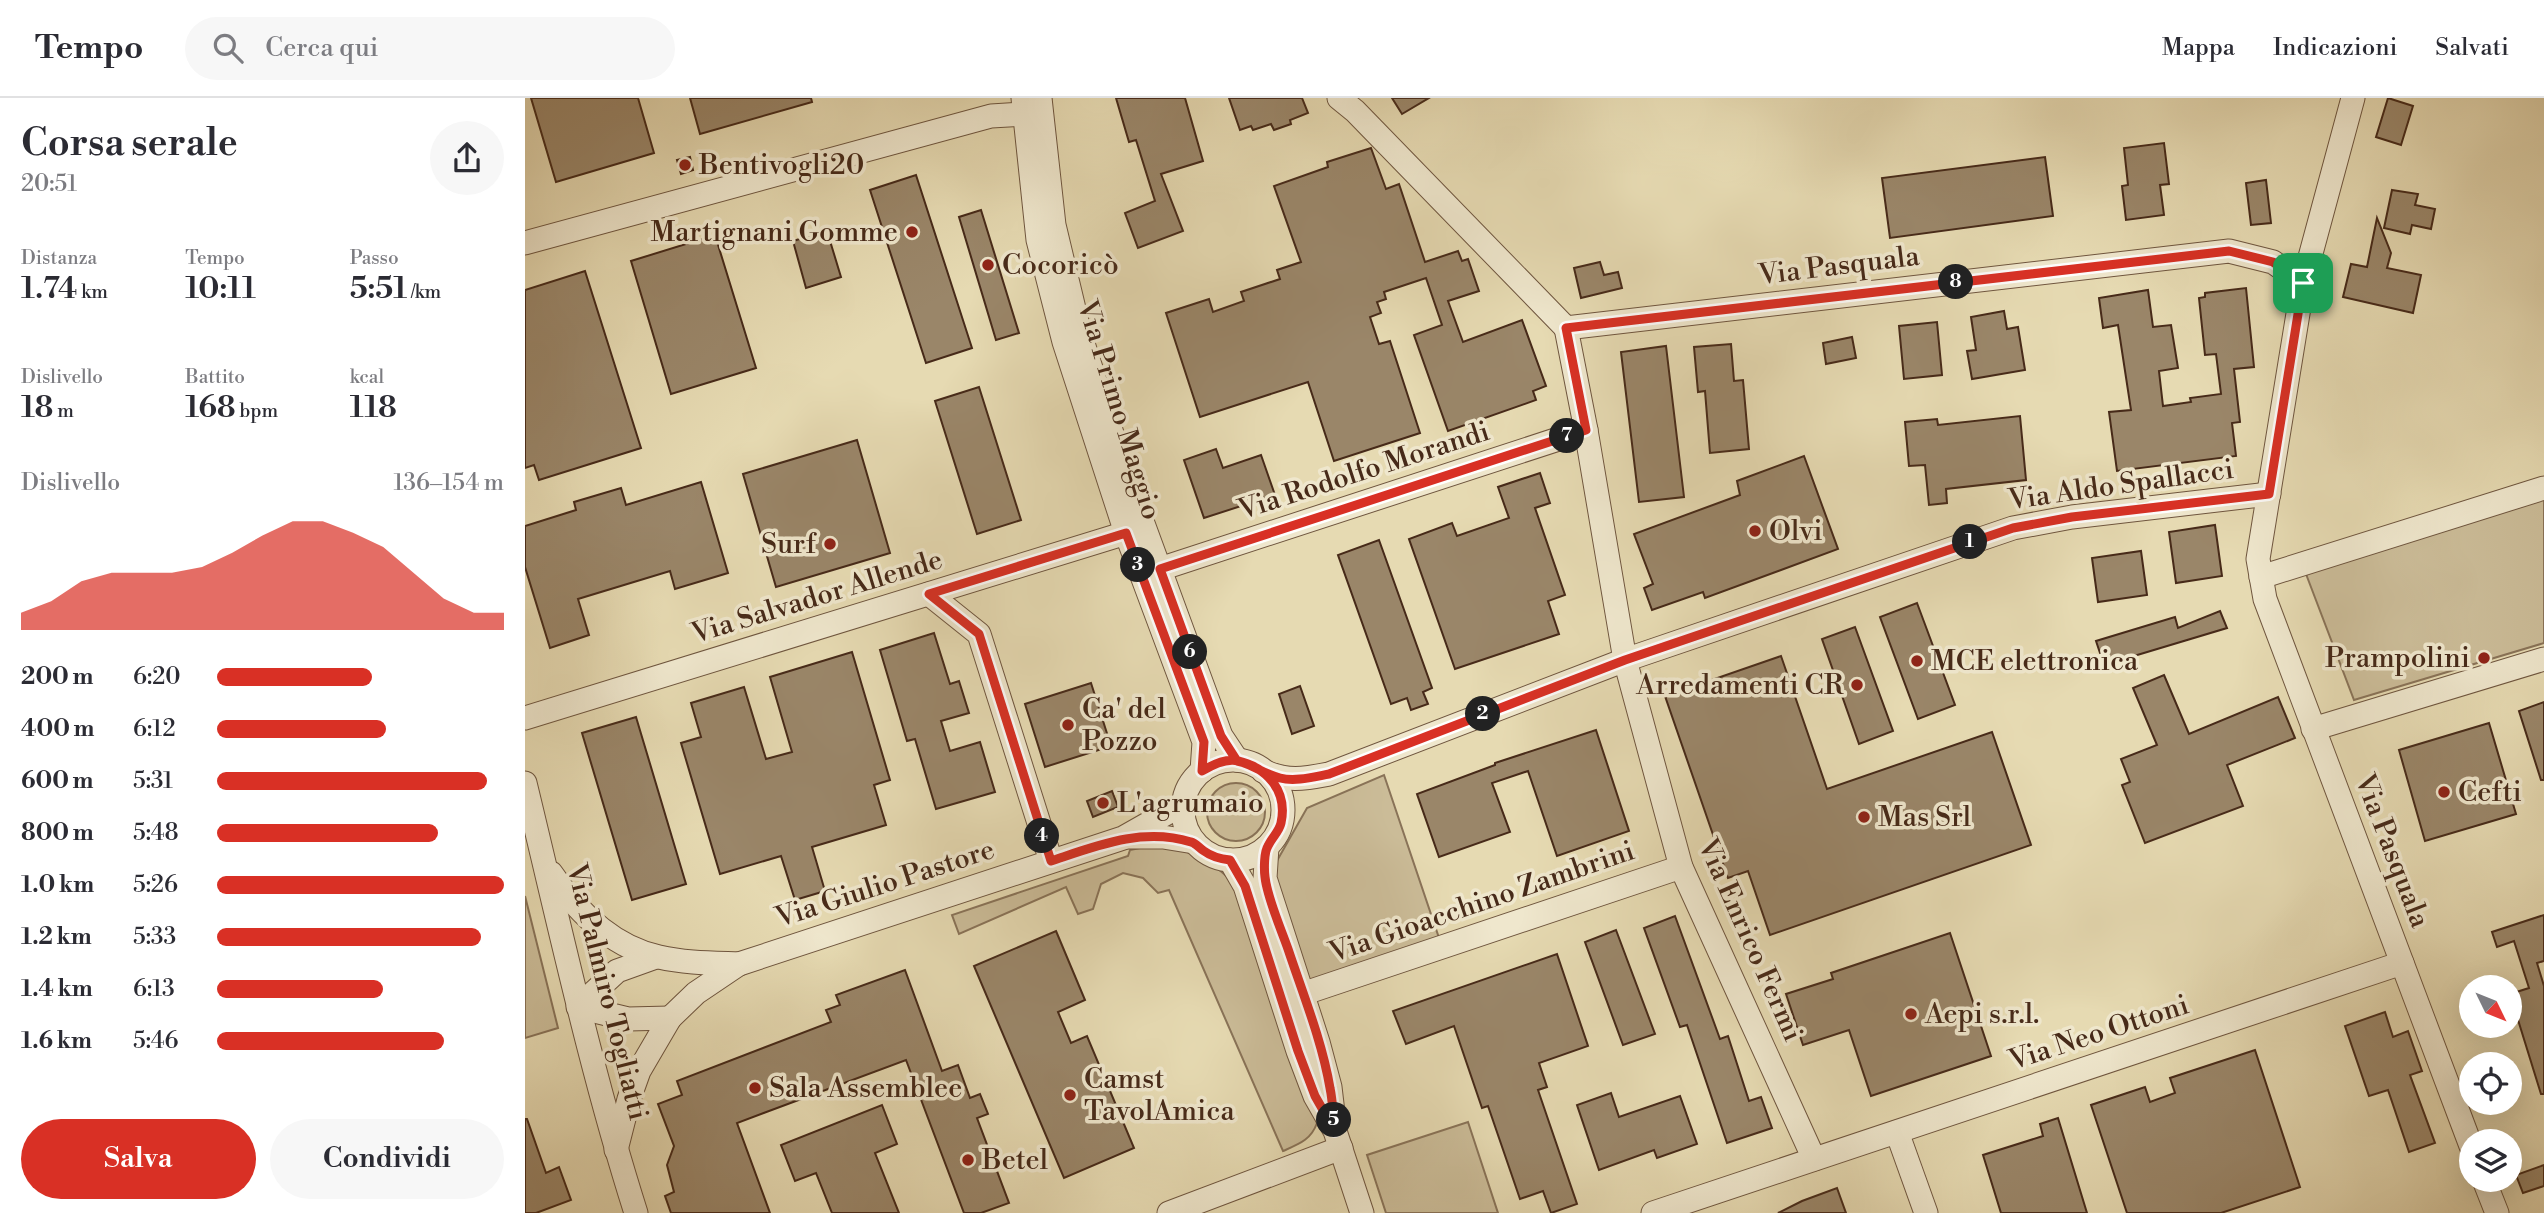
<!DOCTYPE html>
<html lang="it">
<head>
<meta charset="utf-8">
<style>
  :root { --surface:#fff; --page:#f7f7f7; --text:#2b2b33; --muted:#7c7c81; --line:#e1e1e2; --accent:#d93025 }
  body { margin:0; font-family:"Libre Bodoni",serif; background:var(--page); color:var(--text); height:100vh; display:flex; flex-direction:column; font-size:26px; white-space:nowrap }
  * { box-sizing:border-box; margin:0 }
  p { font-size:23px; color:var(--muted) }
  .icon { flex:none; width:38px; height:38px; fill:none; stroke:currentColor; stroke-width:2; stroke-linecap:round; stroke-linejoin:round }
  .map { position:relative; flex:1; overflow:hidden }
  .sheet { display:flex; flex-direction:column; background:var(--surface); width:525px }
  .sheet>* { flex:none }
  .needle { width:46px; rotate:133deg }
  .tools { position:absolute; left:1934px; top:877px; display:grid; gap:14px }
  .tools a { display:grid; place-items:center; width:63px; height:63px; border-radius:50%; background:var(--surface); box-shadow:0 7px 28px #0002; font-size:35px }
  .pin { position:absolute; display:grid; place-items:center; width:60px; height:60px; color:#fff; margin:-30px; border-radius:14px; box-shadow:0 4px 10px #0006 }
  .km { position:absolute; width:35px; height:35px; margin:-18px; border-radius:50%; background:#222; color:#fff; font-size:19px; line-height:35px; text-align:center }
  .round { display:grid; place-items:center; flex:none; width:74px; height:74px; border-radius:37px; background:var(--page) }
  .overview { display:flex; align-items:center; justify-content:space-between; height:119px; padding:0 21px }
  h1 { font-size:38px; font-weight:600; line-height:52px }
  .stats { display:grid; grid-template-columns:repeat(3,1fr); gap:10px; height:119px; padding:7px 21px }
  .stats div { display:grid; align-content:center }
  .stats b { font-size:30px; font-weight:600 }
  .stats small { font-size:19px; font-weight:400 }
  .stats p { font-size:19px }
  .chart { height:196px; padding:14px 21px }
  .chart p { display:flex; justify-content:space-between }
  .chart svg { width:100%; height:126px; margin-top:7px; fill:var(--accent); opacity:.7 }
  .button { display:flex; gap:14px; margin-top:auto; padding:14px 21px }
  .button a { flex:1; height:80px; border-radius:42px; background:var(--accent); color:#fff; font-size:28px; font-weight:600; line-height:80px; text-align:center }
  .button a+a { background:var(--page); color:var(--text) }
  ul { padding:0 21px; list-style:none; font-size:23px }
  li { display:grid; grid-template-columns:112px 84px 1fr; align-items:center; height:52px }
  li i { height:18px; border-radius:9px; background:var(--accent) }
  header { display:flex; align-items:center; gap:42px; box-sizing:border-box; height:98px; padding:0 35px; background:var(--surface); border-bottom:2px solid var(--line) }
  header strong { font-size:33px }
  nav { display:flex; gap:38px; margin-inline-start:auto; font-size:24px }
  .search { width:490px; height:63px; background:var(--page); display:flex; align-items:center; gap:18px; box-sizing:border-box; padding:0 24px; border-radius:38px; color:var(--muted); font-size:26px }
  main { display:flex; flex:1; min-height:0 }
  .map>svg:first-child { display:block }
</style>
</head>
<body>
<header>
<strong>Tempo</strong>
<div class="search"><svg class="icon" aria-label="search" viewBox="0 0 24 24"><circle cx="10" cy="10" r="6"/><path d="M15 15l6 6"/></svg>Cerca qui</div>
<nav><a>Mappa</a><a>Indicazioni</a><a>Salvati</a></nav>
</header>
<main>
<section class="sheet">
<div class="overview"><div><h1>Corsa serale</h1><p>20:51</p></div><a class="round"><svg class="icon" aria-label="share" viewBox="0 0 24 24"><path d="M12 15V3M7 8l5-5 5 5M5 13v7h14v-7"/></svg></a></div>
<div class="stats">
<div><p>Distanza</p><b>1.74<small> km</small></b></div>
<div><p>Tempo</p><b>10:11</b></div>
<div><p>Passo</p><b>5:51<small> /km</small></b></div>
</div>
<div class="stats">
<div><p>Dislivello</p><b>18<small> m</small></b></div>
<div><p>Battito</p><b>168<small> bpm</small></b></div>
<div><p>kcal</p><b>118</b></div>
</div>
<div class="chart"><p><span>Dislivello</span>136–154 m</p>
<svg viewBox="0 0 160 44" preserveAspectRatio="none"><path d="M0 44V38L10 34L20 27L30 24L40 24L50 24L60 22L70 17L80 11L90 6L100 6L110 10L120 15L130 24L140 33L150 38L160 38V44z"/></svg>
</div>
<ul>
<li><b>200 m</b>6:20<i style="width:54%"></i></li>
<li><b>400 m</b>6:12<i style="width:59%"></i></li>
<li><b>600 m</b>5:31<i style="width:94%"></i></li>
<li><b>800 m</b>5:48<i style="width:77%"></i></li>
<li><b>1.0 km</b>5:26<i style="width:100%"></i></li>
<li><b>1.2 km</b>5:33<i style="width:92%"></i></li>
<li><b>1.4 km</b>6:13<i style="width:58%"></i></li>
<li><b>1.6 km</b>5:46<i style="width:79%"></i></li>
</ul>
<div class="button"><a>Salva</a><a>Condividi</a></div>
</section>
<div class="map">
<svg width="2019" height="1115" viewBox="0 0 2019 1115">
  <rect width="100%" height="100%" fill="#e6dab2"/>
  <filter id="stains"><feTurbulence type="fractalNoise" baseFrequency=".00286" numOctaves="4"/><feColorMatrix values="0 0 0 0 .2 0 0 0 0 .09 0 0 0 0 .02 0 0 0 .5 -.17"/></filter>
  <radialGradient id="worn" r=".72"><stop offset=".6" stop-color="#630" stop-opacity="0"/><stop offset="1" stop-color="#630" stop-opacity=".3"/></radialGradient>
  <g fill="#cbbc98" stroke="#897358" stroke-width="2">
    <path d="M2019 401V545L1829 602 1781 476Z"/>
    <path d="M859 677 914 840 785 885 745 775 782 710Z"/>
    <circle cx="711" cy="714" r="29"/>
    <path d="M620 749C658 748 683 757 709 786L792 1025C786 1042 774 1046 758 1053L644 792 633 795 618 780 598 775 576 786 568 811 553 816 541 789 434 836 427 817 603 758 605 752Z"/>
    <path d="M0 798 33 930 0 940Z"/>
    <path d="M943 1024 973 1115H861L842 1057Z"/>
  </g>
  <g fill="#9a8669" stroke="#472a19" stroke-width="2">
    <path d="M6 0H113L129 55 31 84Z"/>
    <path d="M165 0H286L287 4 175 36Z"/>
    <path d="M591 0H660L678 63 636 76 658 133 613 150 600 115 630 103 611 42 604 44Z"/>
    <path d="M704 0H777L783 15 765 22 766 26 749 32 746 26 728 32 726 28 715 32Z"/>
    <path d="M867 0H904L877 16Z"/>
    <path d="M1863 0 1888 8 1876 47 1851 39Z"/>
    <path d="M1639 45 1644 86 1635 87 1639 117 1601 122 1597 88 1603 87 1599 50Z"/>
    <path d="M846 50 861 91 874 86 900 164 933 153 937 163 943 161 954 193 923 203 938 244 997 222 1021 288 1008 293 1011 302 923 333 889 237 917 227 901 180 859 194 861 201 852 204 856 215 845 219 854 246 865 243 895 335 809 363 783 284 675 319 641 215 684 201 688 214 719 203 716 194 755 181 752 172 776 164 749 88 803 69 802 64Z"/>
    <path d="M165 59 168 72 156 76 152 62Z"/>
    <path d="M1520 59 1528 118 1365 140 1357 80Z"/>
    <path d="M391 77 447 250 401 265 345 92Z"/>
    <path d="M1741 82 1746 125 1726 127 1721 85Z"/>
    <path d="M1867 92 1893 96 1890 107 1910 111 1906 131 1887 127 1885 136 1859 130Z"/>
    <path d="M456 112 494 235 471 242 434 119Z"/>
    <path d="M1852 120 1866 155 1862 170 1896 177 1888 215 1818 199 1826 166 1842 169Z"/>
    <path d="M302 133 316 179 281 190 268 143Z"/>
    <path d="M190 137 231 270 146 296 106 163Z"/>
    <path d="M1075 164 1079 177 1093 174 1097 190 1056 200 1049 170Z"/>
    <path d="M60 173 116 350 14 382 9 367 0 370V192Z"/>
    <path d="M1721 190 1729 269 1709 271 1715 324 1707 325 1711 358 1592 373 1584 314 1606 312 1593 227 1578 230 1574 200 1623 192 1628 229 1646 227 1653 270 1634 273 1638 308 1666 304 1665 300 1696 296 1691 256 1680 257 1674 200 1680 199V195Z"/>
    <path d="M1479 213 1482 231 1493 229 1500 272 1447 281 1442 253 1451 252 1446 219Z"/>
    <path d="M1412 224 1417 277 1379 281 1374 228Z"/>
    <path d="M1327 239 1331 260 1301 266 1298 245Z"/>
    <path d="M1206 246 1209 283 1218 282 1224 351 1185 355 1180 293 1173 294 1169 249Z"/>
    <path d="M1141 248 1159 399 1114 404 1096 254Z"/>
    <path d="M454 289 496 422 452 436 410 303Z"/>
    <path d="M1495 318 1501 382 1421 391 1422 405 1404 407 1400 367 1384 368 1380 324 1412 321 1413 327Z"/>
    <path d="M332 342 365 455 251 489 218 376Z"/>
    <path d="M691 351 698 370 736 357 750 397 679 420 659 362Z"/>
    <path d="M1279 358 1313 451 1180 500 1178 494 1127 512 1119 490 1128 486 1109 436 1215 397 1212 383Z"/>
    <path d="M1015 375 1025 405 1010 410 1040 497 1023 503 1034 536 930 571 884 441 927 425 932 438 984 420 973 389Z"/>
    <path d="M176 384 203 475 150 491 145 473 53 501 64 537 25 550 0 469V428L51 412 49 404 96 390 101 407Z"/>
    <path d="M1690 427 1697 478 1651 485 1644 434Z"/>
    <path d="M854 442 907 590 898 594 903 606 886 612 882 600 866 606 813 457Z"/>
    <path d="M1616 453 1622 497 1573 504 1567 460Z"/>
    <path d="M1392 505 1430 607 1393 621 1355 519Z"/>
    <path d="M1695 513 1702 530 1579 567 1571 543 1650 519 1653 530Z"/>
    <path d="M1330 529 1368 633 1334 646 1297 541Z"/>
    <path d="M409 535 425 586 434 583 444 615 416 623 425 653 455 644 470 694 411 711 390 641 382 643 355 552Z"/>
    <path d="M327 554 365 682 349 687 361 727 287 749 300 793 270 802 256 758 195 776 156 645 176 639 166 605 219 589 241 661 267 654 245 579Z"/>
    <path d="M1256 558 1302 691 1467 634 1506 747 1245 837 1223 773 1203 780 1140 598Z"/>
    <path d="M1639 577 1664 636 1753 599 1770 640 1702 667 1718 708 1620 745 1597 687 1605 684 1596 661 1632 647 1608 590Z"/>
    <path d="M566 585 586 648 520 669 500 606Z"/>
    <path d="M775 588 789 628 767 636 754 596Z"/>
    <path d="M2019 604V682H2016L1994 613Z"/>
    <path d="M111 619 161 786 107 802 57 635Z"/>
    <path d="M1964 625 1991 716 1900 743 1874 652Z"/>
    <path d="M1071 632 1104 733 1032 758 1003 673 967 685 985 734 914 759 892 696 970 667V665Z"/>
    <path d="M587 693 593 709 568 719 562 703Z"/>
    <path d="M2019 817V863L2012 865 2019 888V996H2016L1985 896 2004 890 1989 843 1972 849 1967 834Z"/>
    <path d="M1150 818 1195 941 1203 938 1224 1003 1236 999 1247 1030 1202 1045 1162 927 1155 929 1119 830Z"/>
    <path d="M1091 832 1130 936 1098 947 1060 844Z"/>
    <path d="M531 833 560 902 533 914 546 945 562 938 609 1050 539 1080 449 868Z"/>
    <path d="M1425 835 1466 958 1346 998 1324 932 1278 947 1261 896 1308 881 1306 875Z"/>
    <path d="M1032 856 1063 948 1014 965 1022 989 1013 992 1052 1106 1026 1115 1018 1093 995 1101 963 1008 957 1010 929 928 881 946 868 913Z"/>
    <path d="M380 872 417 973 433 967 445 1000 455 996 463 1016 452 1020 484 1105 456 1115H439L381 962 212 1025 245 1115H146L140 1098 149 1094 142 1067 149 1048 133 1006 157 997 152 983 306 924 301 912 315 907 311 897Z"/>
    <path d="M1860 914 1868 939 1883 933 1897 973 1885 977 1910 1045 1884 1054 1863 992 1844 998 1820 928Z"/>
    <path d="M1730 952 1775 1089 1696 1115H1602L1566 1007 1620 989 1625 1004 1650 995 1645 980Z"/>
    <path d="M1086 995 1094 1019 1155 998 1172 1046 1132 1060 1129 1052 1074 1072 1052 1007Z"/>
    <path d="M357 1007 372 1046 350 1055 374 1115H307L291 1075 270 1083 256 1047Z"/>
    <path d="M1533 1020 1562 1115H1476L1458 1057 1518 1038 1515 1026Z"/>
    <path d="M0 1021H2L21 1075 34 1069 46 1102 11 1115H0Z"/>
    <path d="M2019 1067V1088L1998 1095 1991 1077Z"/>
    <path d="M1312 1090 1321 1115H1253L1277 1103Z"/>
  </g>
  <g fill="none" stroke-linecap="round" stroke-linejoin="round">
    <defs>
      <g id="minor">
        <path d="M498 0 513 142 539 244 601 435 679 644 677 673"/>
        <path d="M515 0 529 127 555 236 602 382 696 638 712 662"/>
        <path d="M814 0 830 13 1041 230 1704 153 1748 164 1778 185"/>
        <path d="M1828 0 1778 185 1733 461 1740 501 1946 1048"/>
        <path d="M0 145 466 18 499 16"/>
        <path d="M1041 230 1061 332 1100 562 1156 769 1289 1061"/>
        <path d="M635 471 1061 332"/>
        <path d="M1736 479 2019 390"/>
        <path d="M404 496 454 536 526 763"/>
        <path d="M0 620 601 435"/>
        <path d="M1788 631 2019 561"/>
        <circle cx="708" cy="712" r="50"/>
        <path d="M738 673C763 684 778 681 804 676L1100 562 1488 430 1547 419 1744 396"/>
        <path d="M0 685C35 829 66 974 111 1115"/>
        <path d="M604 739H638L669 744"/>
        <path d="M742 749 740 780 793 944 805 989 809 1023"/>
        <path d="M705 762 720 788 773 953 790 998 810 1033 837 1115"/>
        <path d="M26 775C51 812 87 849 134 859 160 865 187 865 214 866"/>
        <path d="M131 859 92 873 53 909 103 921 145 920"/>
        <path d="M777 896 1156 769"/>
        <path d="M1372 1034 1401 1115"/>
        <path d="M91 1052 104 1001 114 973 145 920 171 895 214 866 598 740 658 706"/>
        <path d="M1959 1082 1972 1115"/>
        <path d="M644 1115 816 1050"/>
        <path d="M1128 1115 1877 865"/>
      </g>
    </defs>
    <use href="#minor" stroke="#6f563f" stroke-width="25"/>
    <use href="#minor" stroke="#efe7cd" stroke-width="23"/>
  </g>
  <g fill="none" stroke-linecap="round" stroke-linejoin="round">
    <defs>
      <path id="route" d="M1778 185 1744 396 1547 419 1488 430 1100 562 804 676C788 679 770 684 755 680 721 671 716 649 677 673L679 644 601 435 404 496 454 536 526 763C571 748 617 729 666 744 671 745 674 750 679 753 687 759 696 761 705 762L720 788 773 953 790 998 810 1033C808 1019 808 1004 805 990 797 943 778 896 763 851 756 831 742 799 740 779 739 771 739 754 743 748 747 739 754 734 756 725 763 693 742 669 712 663L696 638 635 471 1061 332 1041 230 1704 153 1748 164 1778 185"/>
    </defs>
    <use href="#route" stroke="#fff" stroke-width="14"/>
    <use href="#route" stroke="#d93025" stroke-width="9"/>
  </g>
  <g fill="#8f2418" stroke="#efe7cd" stroke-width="2.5">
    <circle cx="160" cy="67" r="7"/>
    <circle cx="387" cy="134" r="7"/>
    <circle cx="463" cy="167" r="7"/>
    <circle cx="1230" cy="433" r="7"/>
    <circle cx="305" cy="446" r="7"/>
    <circle cx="1959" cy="560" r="7"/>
    <circle cx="1392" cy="563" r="7"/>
    <circle cx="1332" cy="587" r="7"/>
    <circle cx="543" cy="627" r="7"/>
    <circle cx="1919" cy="694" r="7"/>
    <circle cx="578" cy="705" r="7"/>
    <circle cx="1339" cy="719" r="7"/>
    <circle cx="1386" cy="916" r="7"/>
    <circle cx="230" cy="990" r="7"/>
    <circle cx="545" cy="997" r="7"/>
    <circle cx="443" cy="1062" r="7"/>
  </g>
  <g text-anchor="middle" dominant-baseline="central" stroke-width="7" stroke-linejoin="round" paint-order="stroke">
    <g font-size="28" fill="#472a19" stroke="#efe7cd" text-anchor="start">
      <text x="174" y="67">Bentivogli20</text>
      <text x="373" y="134" text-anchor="end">Martignani Gomme</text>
      <text x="477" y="167">Cocoricò</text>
      <text x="1244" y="433">Olvi</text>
      <text x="291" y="446" text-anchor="end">Surf</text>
      <text x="1945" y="560" text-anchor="end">Prampolini</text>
      <text x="1406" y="563">MCE elettronica</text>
      <text x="1318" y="587" text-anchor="end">Arredamenti CR</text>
      <text x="557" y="611">Ca' del<tspan x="557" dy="32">Pozzo</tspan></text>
      <text x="1933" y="694">Cefti</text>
      <text x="592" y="705">L'agrumaio</text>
      <text x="1353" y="719">Mas Srl</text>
      <text x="1400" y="916">Aepi s.r.l.</text>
      <text x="559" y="981">Camst<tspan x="559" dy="32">TavolAmica</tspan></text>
      <text x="244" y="990">Sala Assemblee</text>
      <text x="457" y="1062">Betel</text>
    </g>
    <g font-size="28" fill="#472a19" stroke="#efe7cd">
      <text transform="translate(1314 168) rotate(-7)">Via Pasquala</text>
      <text transform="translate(594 312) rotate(73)">Via Primo Maggio</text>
      <text transform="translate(839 373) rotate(-18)">Via Rodolfo Morandi</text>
      <text transform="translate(1596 387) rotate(-8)">Via Aldo Spallacci</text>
      <text transform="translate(292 499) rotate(-17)">Via Salvador Allende</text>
      <text transform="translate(1867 753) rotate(69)">Via Pasquala</text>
      <text transform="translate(360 786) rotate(-18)">Via Giulio Pastore</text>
      <text transform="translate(957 804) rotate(-19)">Via Gioacchino Zambrini</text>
      <text transform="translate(1225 842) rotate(66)">Via Enrico Fermi</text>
      <text transform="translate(82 894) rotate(76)">Via Palmiro Togliatti</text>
      <text transform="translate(1574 935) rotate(-18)">Via Neo Ottoni</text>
    </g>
  </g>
  <rect width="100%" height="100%" filter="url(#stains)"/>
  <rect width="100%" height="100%" fill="url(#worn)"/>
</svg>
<div class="tools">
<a><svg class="needle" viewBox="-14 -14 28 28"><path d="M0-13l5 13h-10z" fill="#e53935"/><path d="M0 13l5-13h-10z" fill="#7c7c81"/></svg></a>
<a><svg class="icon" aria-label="locate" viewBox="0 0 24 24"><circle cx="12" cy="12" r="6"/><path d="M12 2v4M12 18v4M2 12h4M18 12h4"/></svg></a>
<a><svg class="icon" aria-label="layers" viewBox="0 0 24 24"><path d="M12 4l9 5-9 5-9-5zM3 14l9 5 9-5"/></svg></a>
</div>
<div class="pin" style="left:1778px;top:185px;background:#1e9e55"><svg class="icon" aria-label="arrive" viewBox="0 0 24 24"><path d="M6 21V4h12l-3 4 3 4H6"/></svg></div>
<b class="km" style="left:1445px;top:444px">1</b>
<b class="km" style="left:958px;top:616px">2</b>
<b class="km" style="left:613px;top:467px">3</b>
<b class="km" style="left:517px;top:738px">4</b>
<b class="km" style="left:809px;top:1022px">5</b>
<b class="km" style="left:665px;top:554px">6</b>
<b class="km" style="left:1042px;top:338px">7</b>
<b class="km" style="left:1431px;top:184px">8</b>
</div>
</main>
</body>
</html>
